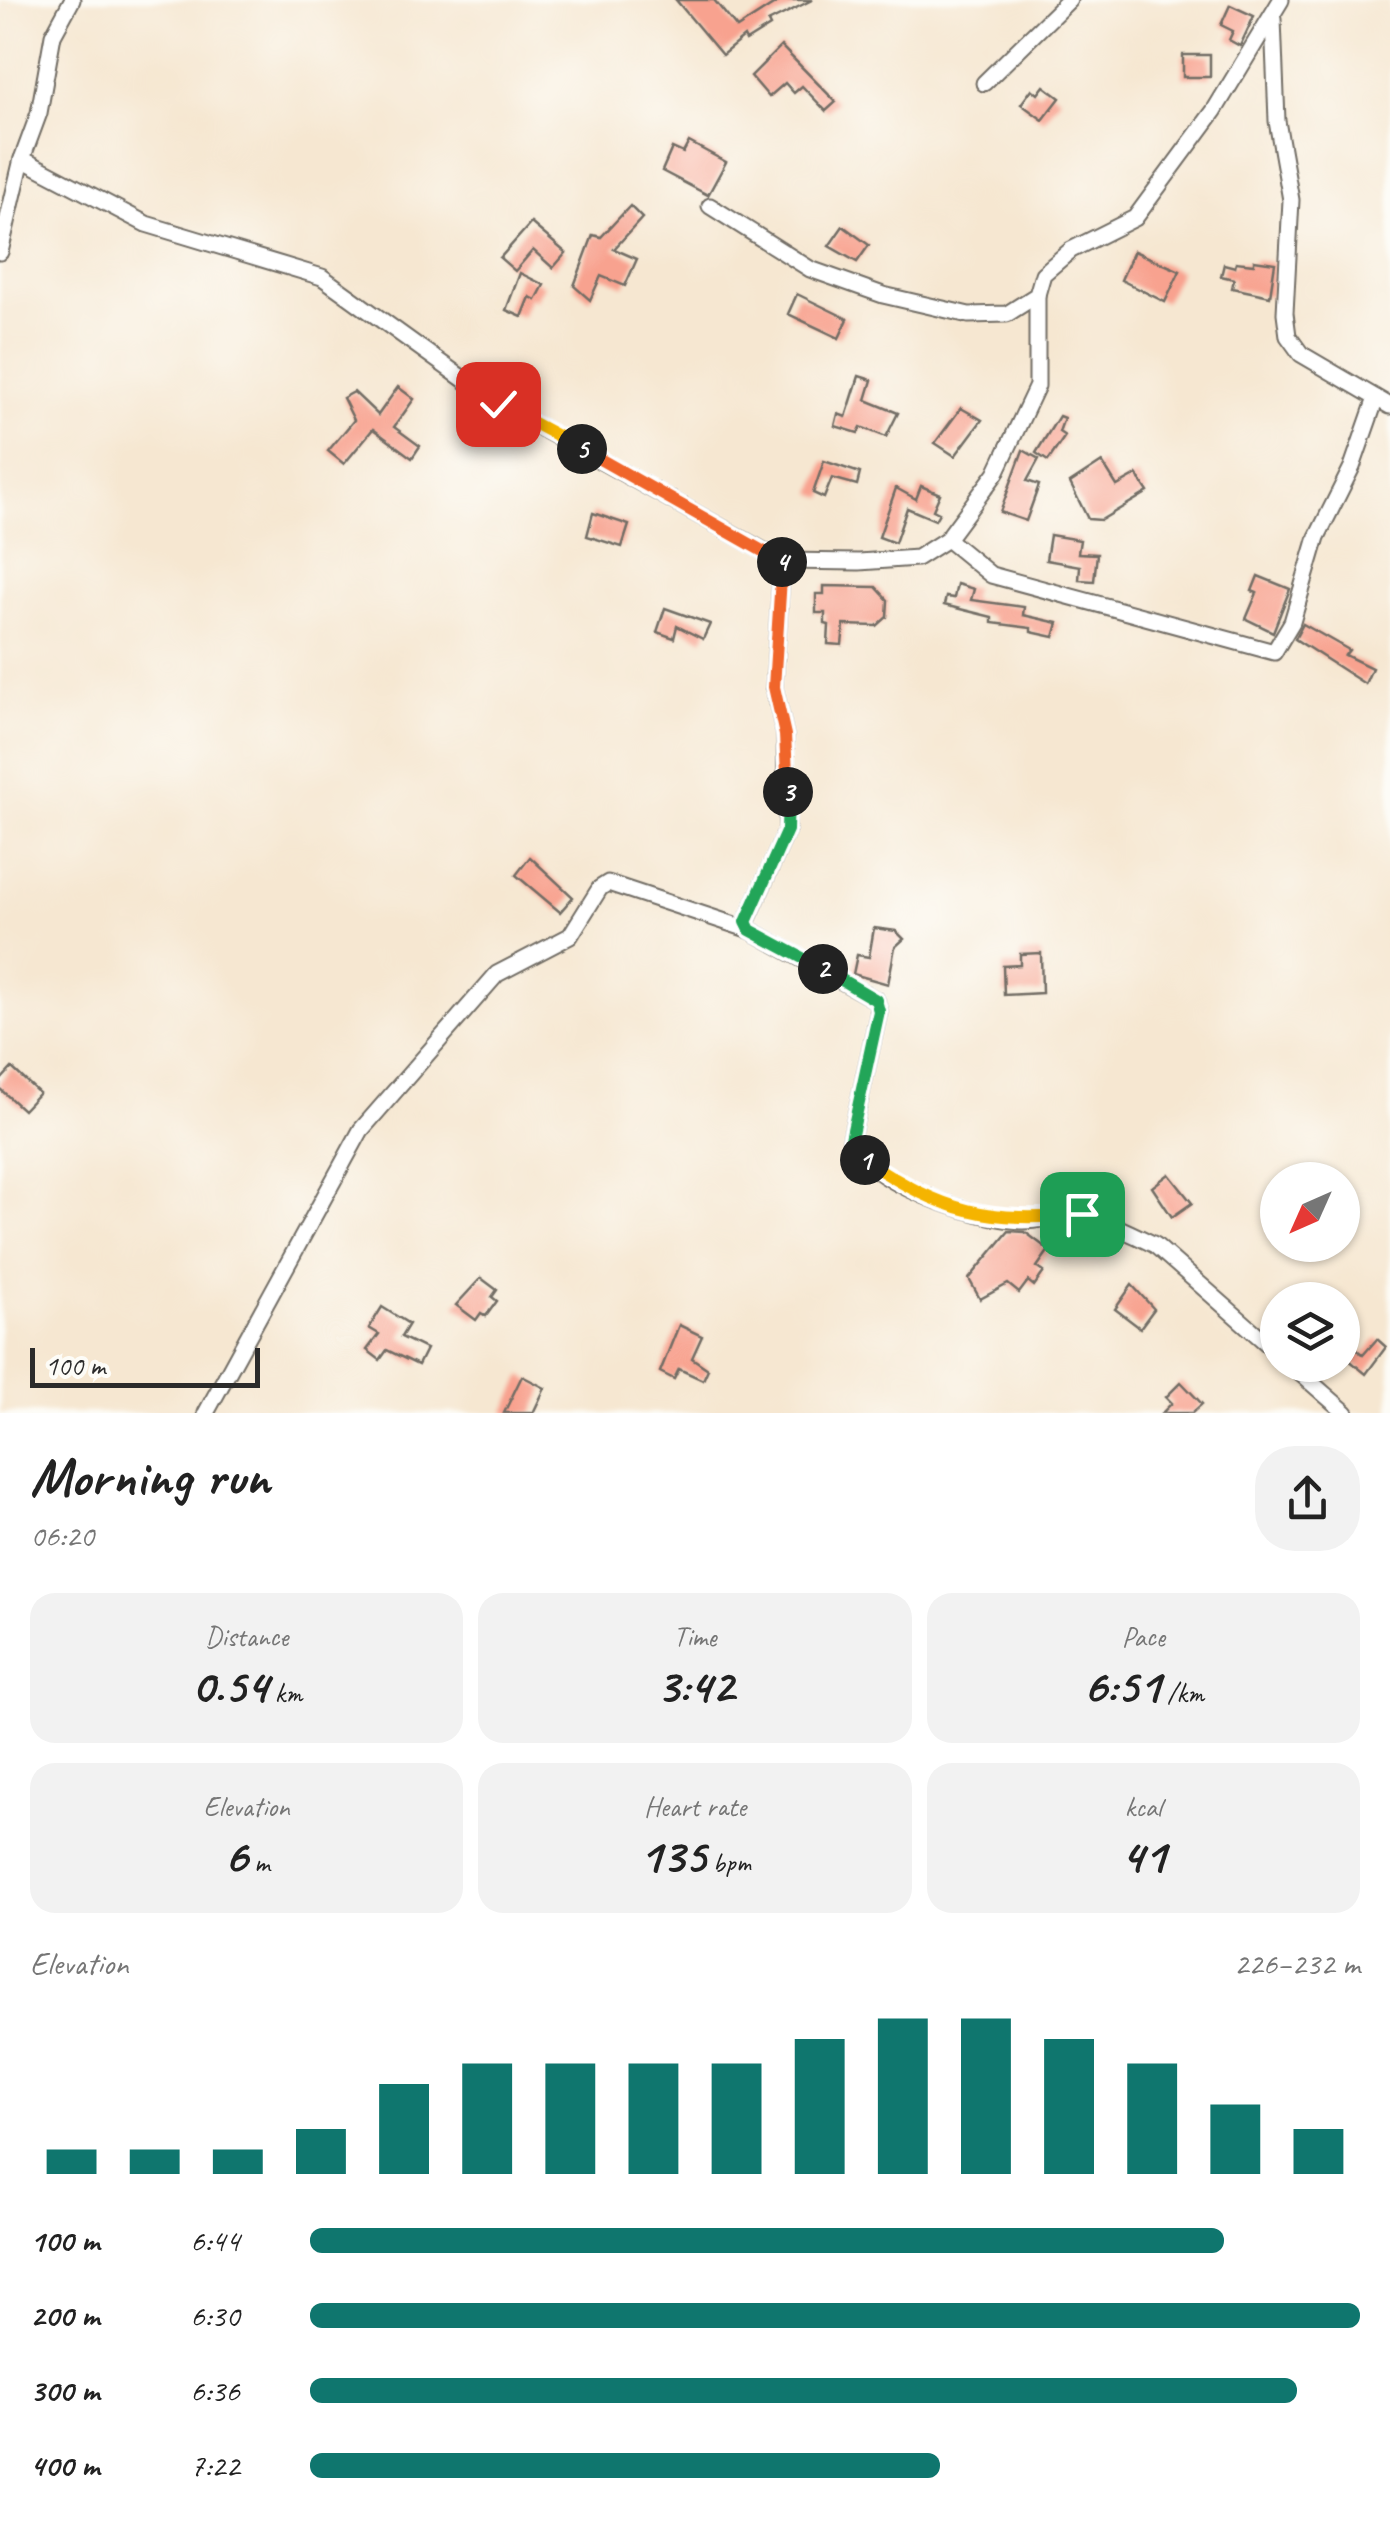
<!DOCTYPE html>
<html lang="en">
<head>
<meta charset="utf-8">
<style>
  :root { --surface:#fff; --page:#f2f2f2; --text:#222; --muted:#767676; --accent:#0f766e }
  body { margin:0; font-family:Caveat,sans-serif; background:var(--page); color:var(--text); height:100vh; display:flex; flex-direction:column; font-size:38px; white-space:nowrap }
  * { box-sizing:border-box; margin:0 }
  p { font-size:32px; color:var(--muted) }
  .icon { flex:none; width:55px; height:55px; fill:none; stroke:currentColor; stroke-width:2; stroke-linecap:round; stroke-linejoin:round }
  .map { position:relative; height:1413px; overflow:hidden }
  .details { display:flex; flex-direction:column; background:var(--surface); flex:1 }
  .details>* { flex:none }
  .needle { width:65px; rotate:225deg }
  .fabs { position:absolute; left:1260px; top:1162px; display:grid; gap:20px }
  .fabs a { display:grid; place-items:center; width:100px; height:100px; border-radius:50%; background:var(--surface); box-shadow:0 2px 8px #0004; font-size:50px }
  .scale { position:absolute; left:30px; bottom:25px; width:230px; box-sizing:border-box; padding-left:10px; border:5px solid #2b2b2b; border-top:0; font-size:28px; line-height:35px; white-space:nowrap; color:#2b2b2b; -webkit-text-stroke:8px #fdfcf7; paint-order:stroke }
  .pin { position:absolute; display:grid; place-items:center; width:85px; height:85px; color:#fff; margin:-42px; border-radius:20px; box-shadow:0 5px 15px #0006 }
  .km { position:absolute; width:50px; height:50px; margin:-25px; border-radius:50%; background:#222; color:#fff; font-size:28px; line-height:50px; text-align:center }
  .round { display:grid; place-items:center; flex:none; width:105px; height:105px; border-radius:40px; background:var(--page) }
  .overview { display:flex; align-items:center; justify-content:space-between; height:170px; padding:0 30px }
  h1 { font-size:55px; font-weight:700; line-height:75px }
  .stats { display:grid; grid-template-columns:repeat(3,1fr); gap:15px; height:170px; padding:10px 30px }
  .stats div { display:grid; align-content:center; border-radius:25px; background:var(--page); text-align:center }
  .stats b { font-size:50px; font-weight:700 }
  .stats small { font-size:28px; font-weight:400 }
  .stats p { font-size:28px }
  .chart { height:280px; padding:20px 30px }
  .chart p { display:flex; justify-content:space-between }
  .chart svg { width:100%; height:180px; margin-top:10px; stroke:var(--accent); stroke-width:6 }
  ul { padding:0 30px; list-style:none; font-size:32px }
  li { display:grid; grid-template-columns:160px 120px 1fr; align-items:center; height:75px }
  li i { height:25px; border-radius:12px; background:var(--accent) }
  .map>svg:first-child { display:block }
</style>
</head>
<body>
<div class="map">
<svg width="1390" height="1413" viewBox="0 0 1390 1413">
  <rect width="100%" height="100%" fill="#fdfcf7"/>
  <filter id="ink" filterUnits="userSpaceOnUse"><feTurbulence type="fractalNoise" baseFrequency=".01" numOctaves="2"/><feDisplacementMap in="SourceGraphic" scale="20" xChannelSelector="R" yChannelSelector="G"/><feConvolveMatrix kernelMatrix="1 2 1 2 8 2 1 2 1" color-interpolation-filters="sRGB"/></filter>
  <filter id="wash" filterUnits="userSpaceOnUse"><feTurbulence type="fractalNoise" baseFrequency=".0048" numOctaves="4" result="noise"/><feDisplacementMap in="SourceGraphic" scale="40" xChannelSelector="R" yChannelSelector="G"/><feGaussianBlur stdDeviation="2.25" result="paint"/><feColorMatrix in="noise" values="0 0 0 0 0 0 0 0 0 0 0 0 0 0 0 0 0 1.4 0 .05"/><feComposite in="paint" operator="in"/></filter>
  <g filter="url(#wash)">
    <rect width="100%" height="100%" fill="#f6e7d1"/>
    <g id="blocks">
      <g fill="#f8a28f">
        <path d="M676 0H714L737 28 781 0H812L768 22 770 26 746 41 744 37 722 55Z"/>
        <path d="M1230 5 1254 16 1240 46 1229 40 1233 31 1221 25Z"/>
        <path d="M781 46 836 102 826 111 802 86 794 93 785 83 769 97 751 76Z"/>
        <rect x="1183" y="55" width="27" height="22"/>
        <path d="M1044 86 1060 98 1043 120 1021 104 1032 89 1038 94Z"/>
        <path d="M689 142 726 162 708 195 662 171 672 148 683 153Z"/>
        <path d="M630 206 642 218 614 249 637 259 625 286 601 276 590 300 574 286 593 235 601 237Z"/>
        <path d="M531 223 566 253 553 268 533 250 515 271 500 258Z"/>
        <path d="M843 226 869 245 857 262 829 246Z"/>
        <path d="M1134 251 1180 271 1165 302 1121 280Z"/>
        <path d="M1254 260 1275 263 1270 296 1232 288 1234 279 1221 276 1224 264 1235 267 1236 262 1254 264Z"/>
        <path d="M520 273 544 285 536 300 530 297 522 317 506 310Z"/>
        <path d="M797 294 848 319 839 338 788 314Z"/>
        <path d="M859 376 872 380 866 400 898 413 886 437 861 427 858 433 835 426 838 414 846 417Z"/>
        <path d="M398 387 414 399 394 427 420 446 412 458 373 429 344 464 328 451 354 420 343 398 354 392 378 415Z"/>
        <path d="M961 408 982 420 955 456 935 443Z"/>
        <path d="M1059 416 1064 418 1059 432 1065 436 1048 461 1036 453Z"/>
        <path d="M1023 450 1039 459 1027 481 1039 485 1026 521 1000 512Z"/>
        <path d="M824 461 860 473 857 485 832 478 824 498 813 493Z"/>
        <path d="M1102 462 1117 486 1137 475 1148 492 1101 520 1088 519 1070 483Z"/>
        <path d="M921 486 940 494 933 510 939 513 935 520 907 508 895 543 879 537 896 488 916 499Z"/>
        <path d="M593 513 629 525 622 547 587 536Z"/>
        <path d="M1050 535 1080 540 1078 553 1097 554 1094 581 1079 580 1080 566 1046 560Z"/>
        <path d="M1258 576 1290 589 1273 632 1246 619 1257 593 1252 591Z"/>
        <path d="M957 584 974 589 971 600 1024 607 1023 615 1058 623 1054 637 1031 632V628L992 623V617L944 605 946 597 954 598Z"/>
        <path d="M824 586 876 587 888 600 887 617 877 626 844 625 842 645 828 644 829 625 825 624V613H816V594H824Z"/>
        <path d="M665 608 710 624 703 639 677 626 674 638 657 632Z"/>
        <path d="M1303 624 1349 650 1345 655 1372 668 1365 684 1295 639Z"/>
        <path d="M530 857 573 897 560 912 516 875Z"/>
        <path d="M874 928 896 931 904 939 895 947 888 984 853 974 857 955 869 957Z"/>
        <path d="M1041 953 1042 993 1004 995 1003 966 1020 965V954Z"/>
        <path d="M12 1068 39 1093 23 1110 0 1089V1081Z"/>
        <path d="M1169 1174 1192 1203 1172 1217 1152 1187Z"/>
        <path d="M1009 1231 1025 1232 1049 1250 1037 1267 1044 1272 1034 1286 1028 1281 1019 1293 1008 1284 980 1299 969 1279Z"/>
        <path d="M481 1278 497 1290 492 1297 497 1301 486 1316 481 1313 476 1320 456 1305Z"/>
        <path d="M1132 1285 1154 1309 1140 1328 1115 1309Z"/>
        <path d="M382 1307 409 1324 401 1337 426 1349 418 1365 387 1350 380 1360 367 1350 379 1334 369 1328Z"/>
        <path d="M679 1325 702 1336 692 1358 708 1369 703 1380 679 1369 674 1379 660 1372Z"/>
        <path d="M1377 1339 1386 1347 1366 1374 1348 1359 1356 1349 1363 1355Z"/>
        <path d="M522 1376 545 1388 533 1413H504Z"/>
        <path d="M1181 1382 1202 1404 1192 1413H1162L1172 1403 1166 1397Z"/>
      </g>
    </g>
  </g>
  <g filter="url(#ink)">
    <use href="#blocks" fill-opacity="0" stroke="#726d65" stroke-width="2.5"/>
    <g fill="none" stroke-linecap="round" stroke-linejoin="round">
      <defs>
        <g id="minor">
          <path d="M1273 19 1277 121 1291 200 1285 313 1288 336 1301 354 1390 406"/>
          <path d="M984 83 1069 0"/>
          <path d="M22 159 146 224 322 277 498 404 782 561 859 562 917 558 947 539 996 473 1037 386V295"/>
          <path d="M710 206 810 269 883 295 969 315 1007 314 1037 295 1043 274 1071 250 1135 218 1214 111 1281 0"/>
          <path d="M0 252 22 159 39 113 53 35 72 0"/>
          <path d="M947 539 991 575 1274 652 1292 622 1317 537 1352 467 1375 401"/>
          <path d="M750 930 746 923 787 830 785 735 774 687 782 561"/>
          <path d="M1291 1365 1346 1413"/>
          <path d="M206 1413 361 1130 497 974 570 936 600 888 608 883 750 930 876 1000 879 1011 851 1139C866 1184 976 1218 1021 1221 1040 1222 1064 1211 1083 1215 1099 1218 1139 1237 1155 1245L1278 1353"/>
        </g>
      </defs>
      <use href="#minor" stroke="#726d65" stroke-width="19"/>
      <use href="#minor" stroke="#fff" stroke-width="15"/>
    </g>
  </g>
  <g fill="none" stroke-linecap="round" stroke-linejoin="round" filter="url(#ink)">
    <defs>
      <path id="split-1" d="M865 1160C943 1212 990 1224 1082 1214"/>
      <path id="split-2" d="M823 969 876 1000 879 1011 851 1139 865 1160"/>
      <path id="split-3" d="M788 792 787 830 746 922 750 930 823 969"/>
      <path id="split-4" d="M782 562 774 687 785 735 788 792"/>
      <path id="split-5" d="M582 449 782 562"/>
      <path id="split-6" d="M498 404 582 449"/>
    </defs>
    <use href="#split-1" stroke="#fff" stroke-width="20"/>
    <use href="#split-2" stroke="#fff" stroke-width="20"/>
    <use href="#split-3" stroke="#fff" stroke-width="20"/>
    <use href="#split-4" stroke="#fff" stroke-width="20"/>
    <use href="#split-5" stroke="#fff" stroke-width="20"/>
    <use href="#split-6" stroke="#fff" stroke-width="20"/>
    <use href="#split-1" stroke="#f5b400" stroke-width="12"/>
    <use href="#split-2" stroke="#22a559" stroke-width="12"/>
    <use href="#split-3" stroke="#22a559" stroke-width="12"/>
    <use href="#split-4" stroke="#f0652b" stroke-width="12"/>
    <use href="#split-5" stroke="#f0652b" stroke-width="12"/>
    <use href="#split-6" stroke="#f5b400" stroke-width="12"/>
  </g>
</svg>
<div class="fabs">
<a><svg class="needle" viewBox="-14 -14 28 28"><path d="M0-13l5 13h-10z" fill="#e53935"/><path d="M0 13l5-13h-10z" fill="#767676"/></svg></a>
<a><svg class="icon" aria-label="layers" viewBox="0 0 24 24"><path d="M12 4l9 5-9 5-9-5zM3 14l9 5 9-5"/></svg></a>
</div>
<div class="scale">100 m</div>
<div class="pin" style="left:1082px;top:1214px;background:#1e9e55"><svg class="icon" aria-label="arrive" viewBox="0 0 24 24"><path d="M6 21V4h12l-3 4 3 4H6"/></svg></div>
<div class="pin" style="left:498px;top:404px;background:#d93025"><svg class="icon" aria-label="check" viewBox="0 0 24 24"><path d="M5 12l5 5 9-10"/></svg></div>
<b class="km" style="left:865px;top:1160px">1</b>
<b class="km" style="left:823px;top:969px">2</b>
<b class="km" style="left:788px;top:792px">3</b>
<b class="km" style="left:782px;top:562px">4</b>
<b class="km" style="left:582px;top:449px">5</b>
</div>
<section class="details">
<div class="overview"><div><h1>Morning run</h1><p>06:20</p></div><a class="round"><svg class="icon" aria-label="share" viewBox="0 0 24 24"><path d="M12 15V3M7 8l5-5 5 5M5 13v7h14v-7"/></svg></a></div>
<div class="stats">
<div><p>Distance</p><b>0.54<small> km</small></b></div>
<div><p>Time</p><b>3:42</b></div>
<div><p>Pace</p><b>6:51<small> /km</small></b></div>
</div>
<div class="stats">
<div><p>Elevation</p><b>6<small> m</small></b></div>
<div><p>Heart rate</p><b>135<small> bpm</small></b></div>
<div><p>kcal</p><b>41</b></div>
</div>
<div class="chart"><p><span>Elevation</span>226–232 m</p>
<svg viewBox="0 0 160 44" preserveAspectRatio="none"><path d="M5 44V38M15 44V38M25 44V38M35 44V33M45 44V22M55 44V17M65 44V17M75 44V17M85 44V17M95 44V11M105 44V6M115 44V6M125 44V11M135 44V17M145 44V27M155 44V33"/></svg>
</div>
<ul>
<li><b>100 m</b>6:44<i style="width:87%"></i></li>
<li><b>200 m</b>6:30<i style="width:100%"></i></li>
<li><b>300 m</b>6:36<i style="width:94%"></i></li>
<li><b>400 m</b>7:22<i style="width:60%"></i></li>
</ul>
</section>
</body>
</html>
